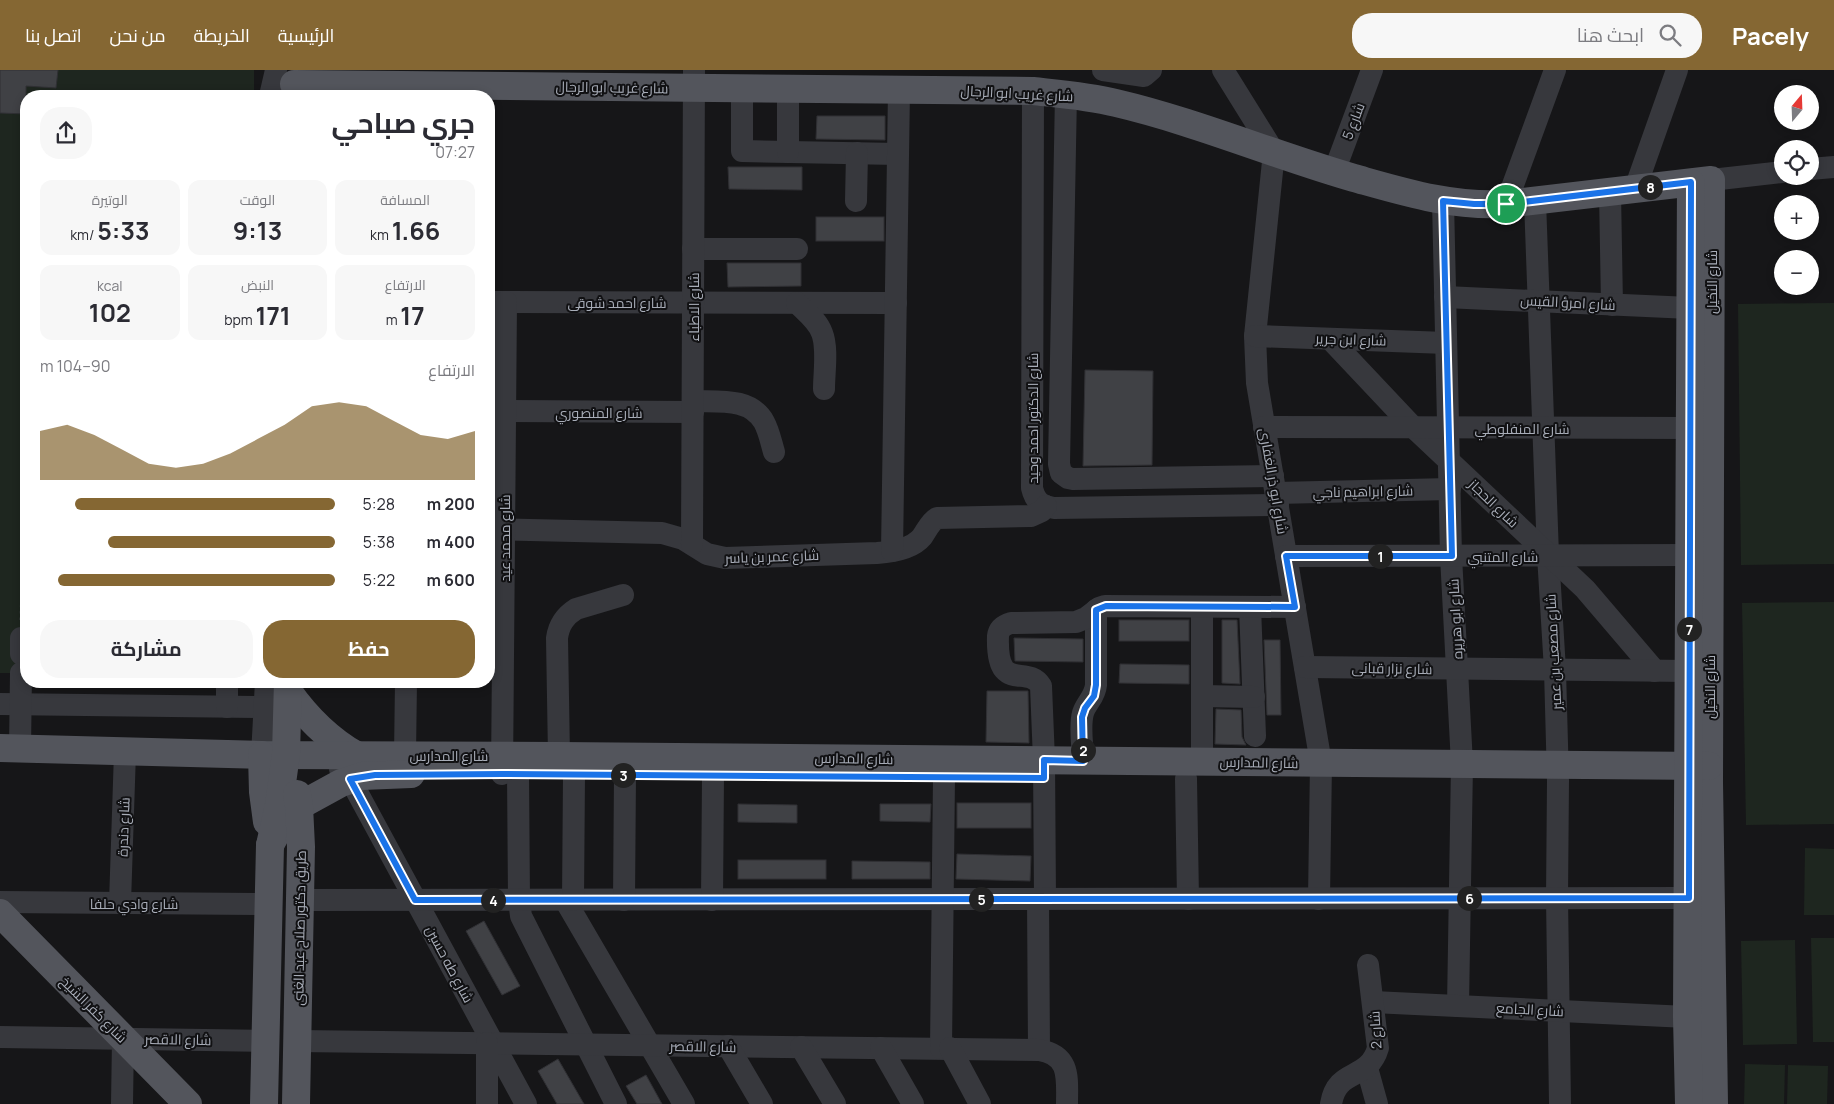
<!DOCTYPE html>
<html lang="ar">
<head>
<meta charset="utf-8">
<style>
  :root { --surface:#fff; --page:#f7f7f7; --text:#2b2b33; --muted:#7c7c81; --accent:#856733 }
  body { margin:0; font-family:Manrope,Cairo,sans-serif; background:var(--page); color:var(--text); direction:rtl; height:100vh; display:flex; flex-direction:column; font-size:19px; white-space:nowrap }
  * { box-sizing:border-box; margin:0 }
  p { font-size:16px; color:var(--muted) }
  .icon { flex:none; width:28px; height:28px; fill:none; stroke:currentColor; stroke-width:2; stroke-linecap:round; stroke-linejoin:round }
  .map { position:relative; flex:1; overflow:hidden; direction:ltr }
  .panel { position:absolute; left:20px; top:20px; width:475px; height:598px; display:flex; flex-direction:column; background:var(--surface); border-radius:20px; box-shadow:0 2px 8px #0003; direction:rtl }
  .panel>* { flex:none }
  .needle { width:32px; rotate:19deg }
  .fabs { position:absolute; left:1774px; top:15px; display:grid; gap:10px }
  .fabs a { display:grid; place-items:center; width:45px; height:45px; border-radius:50%; background:var(--surface); box-shadow:0 2px 8px #0003; font-size:25px }
  .pin { position:absolute; display:grid; place-items:center; width:42px; height:42px; color:#fff; margin:-21px; border:2px solid #fff; border-radius:50%; box-shadow:0 1px 5px #0007 }
  .km { position:absolute; width:25px; height:25px; margin:-12px; border-radius:50%; background:#222; color:#fff; font-size:14px; line-height:25px; text-align:center }
  .round { display:grid; place-items:center; flex:none; width:52px; height:52px; border-radius:20px; background:var(--page) }
  .summary { display:flex; align-items:center; justify-content:space-between; height:85px; padding:0 20px }
  h1 { font-size:28px; font-weight:700; line-height:38px }
  .figures { display:grid; grid-template-columns:repeat(3,1fr); gap:8px; height:85px; padding:5px 20px }
  .figures div { display:grid; align-content:center; border-radius:12px; background:var(--page); text-align:center }
  .figures b { font-size:25px; font-weight:700 }
  .figures small { font-size:14px; font-weight:400 }
  .figures p { font-size:14px }
  .chart { height:140px; padding:10px 20px }
  .chart p { display:flex; justify-content:space-between }
  .chart svg { width:100%; height:90px; margin-top:5px; fill:var(--accent); opacity:.7 }
  .action { display:flex; gap:10px; margin-top:auto; padding:10px 20px }
  .action a { flex:1; height:58px; border-radius:20px; background:var(--accent); color:#fff; font-size:20px; font-weight:700; line-height:58px; text-align:center }
  .action a+a { background:var(--page); color:var(--text) }
  ul { padding:0 20px; list-style:none; font-size:16px }
  li { display:grid; grid-template-columns:80px 60px 1fr; align-items:center; height:38px }
  li i { height:12px; border-radius:6px; background:var(--accent) }
  header { display:flex; align-items:center; gap:30px; box-sizing:border-box; height:70px; padding:0 25px; background:var(--accent); color:#fff }
  header strong { font-size:24px }
  nav { display:flex; gap:28px; margin-inline-start:auto; font-size:18px }
  .search { width:350px; height:45px; background:var(--page); display:flex; align-items:center; gap:12px; box-sizing:border-box; padding:0 18px; border-radius:20px; color:var(--muted); font-size:19px }
  .map>svg:first-child { display:block }
</style>
</head>
<body>
<header>
<strong>Pacely</strong>
<div class="search"><svg class="icon" aria-label="search" viewBox="0 0 24 24"><circle cx="10" cy="10" r="6"/><path d="M15 15l6 6"/></svg>ابحث هنا</div>
<nav><a>الرئيسية</a><a>الخريطة</a><a>من نحن</a><a>اتصل بنا</a></nav>
</header>
<div class="map">
<svg width="1834" height="1034" viewBox="0 0 1834 1034">
  <rect width="100%" height="100%" fill="#161618"/>
  <g fill="#1e261f">
    <path d="M0 0H254V26H26V603H0Z"/>
    <path d="M1834 233V494L1741 495 1738 234Z"/>
    <path d="M1834 532V754L1746 755 1742 533Z"/>
    <path d="M1805 778 1834 779V845H1804Z"/>
    <path d="M1811 868H1834V972H1813Z"/>
    <path d="M1795 870 1797 974 1743 975 1741 871Z"/>
    <path d="M1745 994 1785 995 1784 1034H1744Z"/>
    <path d="M1788 995 1828 996 1827 1034H1787Z"/>
  </g>
  <g fill="#404145" stroke="#303034">
    <path d="M0 0H58L56 18 26 16V44L0 43Z"/>
    <path d="M817 46H885V70L816 69Z"/>
    <path d="M728 97H802V120L729 119Z"/>
    <rect x="816" y="147" width="68" height="24"/>
    <path d="M727 193H801V216L728 217Z"/>
    <path d="M1085 300 1153 301 1152 395 1083 396Z"/>
    <rect x="1119" y="550" width="70" height="21"/>
    <path d="M1222 550H1237L1240 614 1222 613Z"/>
    <path d="M1014 568 1083 569V592L1015 591Z"/>
    <path d="M1264 570H1280L1281 645H1267Z"/>
    <path d="M1120 594 1189 595V614L1119 613Z"/>
    <path d="M987 621H1028L1029 673 986 672Z"/>
    <path d="M1216 639 1241 640 1242 667 1246 675 1215 674Z"/>
    <rect x="957" y="733" width="74" height="25"/>
    <path d="M738 734 797 735V753L738 752Z"/>
    <path d="M880 734H931L930 752 880 751Z"/>
    <path d="M957 784 1031 786 1030 811 956 809Z"/>
    <rect x="738" y="790" width="88" height="19"/>
    <path d="M852 791 930 792V809H852Z"/>
    <path d="M484 851 520 916 502 925 466 861Z"/>
    <path d="M558 989 584 1034H557L538 1001Z"/>
    <path d="M646 1005 662 1034H637L626 1016Z"/>
  </g>
  <g fill="none" stroke-linecap="round" stroke-linejoin="round">
    <path stroke="#3d3f44" stroke-width="3" stroke-dasharray="2.5 4" stroke-linecap="butt" d="M21 550 22 513"/>
    <g stroke="#37383d" stroke-width="22">
      <path d="M1103 0 1144 6 1151 0"/>
      <path d="M1223 0 1274 82 1255 266 1257 313 1321 693 1319 829"/>
      <path d="M742 18V81L898 84"/>
      <path d="M788 19V82"/>
      <path d="M1033 21 1032 418C1035 431 1041 436 1054 438L1278 435"/>
      <path d="M1066 24 1059 394 1061 403 1068 408 1073 409 1273 406"/>
      <path d="M270 26 276 0"/>
      <path d="M1810 99 1834 97"/>
      <path d="M1334 102 1372 0"/>
      <path d="M1711 110 1782 102"/>
      <path d="M1635 119 1677 0"/>
      <path d="M1610 122 1612 235"/>
      <path d="M856 131 857 83"/>
      <path d="M1443 131 1451 486 1462 694 1458 936"/>
      <path d="M1535 131 1548 485 1555 600 1558 711 1557 828 1560 1034"/>
      <path d="M1506 134 1555 0"/>
      <path d="M693 179H797"/>
      <path d="M1445 227 1690 238"/>
      <path d="M489 232 896 233"/>
      <path d="M797 233C806 242 818 251 822 263 828 278 824 303 824 319"/>
      <path d="M1255 266 1446 273"/>
      <path d="M1330 269 1413 357 1585 519 1655 601"/>
      <path d="M693 331C718 332 750 327 764 352 769 361 771 372 774 382"/>
      <path d="M505 341 693 342"/>
      <path d="M1264 357 1690 358"/>
      <path d="M1276 423 1450 419"/>
      <path d="M489 459 662 463 683 469 707 484 725 488 877 483C892 482 912 479 922 467 927 460 930 452 937 448L1031 446 1042 441 1046 436"/>
      <path d="M692 474 694 0"/>
      <path d="M892 481 899 20"/>
      <path d="M1286 486 1689 485"/>
      <path d="M1250 537 1255 666"/>
      <path d="M21 568V584"/>
      <path d="M1305 597 1689 601"/>
      <path d="M1202 626 1254 627"/>
      <path d="M0 634 265 637"/>
      <path d="M227 637V611"/>
      <path d="M20 679 21 603"/>
      <path d="M262 685 266 611"/>
      <path d="M405 685 406 611"/>
      <path d="M559 686 557 568C559 554 565 546 576 539L623 525"/>
      <path d="M1083 691C1083 676 1079 657 1083 643 1086 633 1095 627 1096 615V540"/>
      <path d="M1202 691V537"/>
      <path d="M340 699 350 709 526 1034"/>
      <path d="M502 704 506 232"/>
      <path d="M518 704 519 830 521 846 616 1034"/>
      <path d="M1186 709 1188 829"/>
      <path d="M1038 829 1039 980"/>
      <path d="M1045 829 1044 690 1041 616C1027 593 996 626 998 566 999 558 1004 555 1011 553L1076 552 1086 548 1099 538 1105 536 1295 537"/>
      <path d="M300 830 1689 828"/>
      <path d="M565 830 684 1034"/>
      <path d="M573 830 574 705"/>
      <path d="M624 830 625 705"/>
      <path d="M712 830 713 706"/>
      <path d="M0 832 268 834"/>
      <path d="M120 833 125 682"/>
      <path d="M1373 932 1687 947"/>
      <path d="M0 967 266 971"/>
      <path d="M296 971 1039 980C1071 985 1067 1009 1067 1034"/>
      <path d="M728 976 762 1034"/>
      <path d="M801 977 835 1034"/>
      <path d="M881 978 913 1034"/>
      <path d="M941 978 944 707"/>
      <path d="M950 978 980 1034"/>
      <path d="M1367 998 1377 1034"/>
      <path d="M122 1034 123 969"/>
      <path d="M487 1034V973"/>
      <path d="M1331 1034C1337 997 1368 1012 1378 978L1368 895"/>
    </g>
    <g stroke="#53555c" stroke-width="28">
      <path d="M294 14 1033 21C1061 24 1088 26 1116 33 1197 52 1274 85 1354 108 1404 122 1452 137 1506 134L1711 110 1709 712 1714 1034"/>
      <path d="M288 621C307 648 328 669 356 685"/>
      <path d="M0 678 262 685 559 686 1709 696"/>
      <path d="M262 685 263 722 267 752"/>
      <path d="M270 775 281 755 299 736 341 713 362 706 411 704"/>
      <path d="M0 843 188 1034"/>
      <path d="M264 1034 270 775 279 735 286 684 288 611"/>
      <path d="M296 1034 301 777 299 736 297 724"/>
      <path d="M1689 1034 1687 947 1691 113"/>
    </g>
  </g>
  <g fill="none" stroke-linecap="round" stroke-linejoin="round">
    <defs>
      <path id="route" d="M1691 112 1689 828 415 830 350 709 375 705 502 704 1044 708V690L1083 691 1082 647 1085 638 1094 626 1096 615V540L1106 536 1295 537 1286 486H1452L1443 131 1474 134H1506Z"/>
    </defs>
    <use href="#route" stroke="#fff" stroke-width="10"/>
    <use href="#route" stroke="#1a73e8" stroke-width="6"/>
  </g>
  <g text-anchor="middle" dominant-baseline="central" stroke-width="4" stroke-linejoin="round" paint-order="stroke">
    <g font-size="14" fill="#a8adb8" stroke="#111113">
      <text transform="translate(612 17) rotate(1)">شارع غريب ابو الرجال</text>
      <text transform="translate(1017 23) rotate(3)">شارع غريب ابو الرجال</text>
      <text transform="translate(1353 51) rotate(-69)">شارع 5</text>
      <text transform="translate(1711 212) rotate(-90)">شارع النخيل</text>
      <text x="617" y="232">شارع احمد شوقى</text>
      <text transform="translate(1568 232) rotate(3)">شارع امرؤ القيس</text>
      <text transform="translate(693 237) rotate(-90)">شارع الاطباء</text>
      <text transform="translate(1351 269) rotate(2)">شارع ابن جرير</text>
      <text x="599" y="342">شارع المنصوري</text>
      <text transform="translate(1032 348) rotate(-90)">شارع الدكتور احمد وحيد</text>
      <text x="1522" y="358">شارع المنفلوطي</text>
      <text transform="translate(1274 411) rotate(80)">شارع ابو ذر الغفارى</text>
      <text transform="translate(1363 421) rotate(-1)">شارع ابراهيم ناجي</text>
      <text transform="translate(1494 433) rotate(44)">شارع الحجاز</text>
      <text transform="translate(504 468) rotate(-90)">شارع محمد عيد</text>
      <text transform="translate(772 486) rotate(-2)">شارع عمر بن ياسر</text>
      <text x="1503" y="486">شارع المتنبي</text>
      <text transform="translate(1455 549) rotate(-93)">شارع ابو هريره</text>
      <text transform="translate(1553 582) rotate(-93)">شارع مصعب بن عمير</text>
      <text transform="translate(1392 598) rotate(1)">شارع نزار قبانى</text>
      <text transform="translate(1709 617) rotate(-90)">شارع النخيل</text>
      <text x="449" y="685">شارع المدارس</text>
      <text transform="translate(854 688) rotate(1)">شارع المدارس</text>
      <text transform="translate(1259 692) rotate(1)">شارع المدارس</text>
      <text transform="translate(123 757) rotate(-88)">شارع دندرة</text>
      <text x="134" y="833">شارع وادي حلفا</text>
      <text transform="translate(299 858) rotate(-89)">طريق دكتور صلاح عبد الغنى</text>
      <text transform="translate(450 894) rotate(62)">شارع طه حسين</text>
      <text transform="translate(94 939) rotate(45)">شارع كفر الشيخ</text>
      <text transform="translate(1530 939) rotate(3)">شارع الجامع</text>
      <text transform="translate(1375 960) rotate(-93)">شارع 2</text>
      <text transform="translate(178 969) rotate(1)">شارع الاقصر</text>
      <text transform="translate(703 976) rotate(1)">شارع الاقصر</text>
    </g>
  </g>
</svg>
<div class="fabs">
<a><svg class="needle" viewBox="-14 -14 28 28"><path d="M0-13l5 13h-10z" fill="#e53935"/><path d="M0 13l5-13h-10z" fill="#7c7c81"/></svg></a>
<a><svg class="icon" aria-label="locate" viewBox="0 0 24 24"><circle cx="12" cy="12" r="6"/><path d="M12 2v4M12 18v4M2 12h4M18 12h4"/></svg></a>
<a>+</a>
<a>−</a>
</div>
<div class="pin" style="left:1506px;top:134px;background:#1e9e55"><svg class="icon" aria-label="arrive" viewBox="0 0 24 24"><path d="M6 21V4h12l-3 4 3 4H6"/></svg></div>
<b class="km" style="left:1380px;top:486px">1</b>
<b class="km" style="left:1083px;top:680px">2</b>
<b class="km" style="left:623px;top:705px">3</b>
<b class="km" style="left:493px;top:830px">4</b>
<b class="km" style="left:981px;top:829px">5</b>
<b class="km" style="left:1469px;top:828px">6</b>
<b class="km" style="left:1689px;top:559px">7</b>
<b class="km" style="left:1650px;top:117px">8</b>
<section class="panel">
<div class="summary"><div><h1>جري صباحي</h1><p>07:27</p></div><a class="round"><svg class="icon" aria-label="share" viewBox="0 0 24 24"><path d="M12 15V3M7 8l5-5 5 5M5 13v7h14v-7"/></svg></a></div>
<div class="figures">
<div><p>المسافة</p><b>1.66<small> km</small></b></div>
<div><p>الوقت</p><b>9:13</b></div>
<div><p>الوتيرة</p><b>5:33<small> /km</small></b></div>
</div>
<div class="figures">
<div><p>الارتفاع</p><b>17<small> m</small></b></div>
<div><p>النبض</p><b>171<small> bpm</small></b></div>
<div><p>kcal</p><b>102</b></div>
</div>
<div class="chart"><p><span>الارتفاع</span>90–104 m</p>
<svg viewBox="0 0 160 44" preserveAspectRatio="none"><path d="M0 44V20L10 17L20 22L30 29L40 36L50 38L60 36L70 31L80 24L90 17L100 8L110 6L120 8L130 15L140 22L150 24L160 20V44z"/></svg>
</div>
<ul>
<li><b>200 m</b>5:28<i style="width:88%"></i></li>
<li><b>400 m</b>5:38<i style="width:77%"></i></li>
<li><b>600 m</b>5:22<i style="width:94%"></i></li>
</ul>
<div class="action"><a>حفظ</a><a>مشاركة</a></div>
</section>
</div>
</body>
</html>
